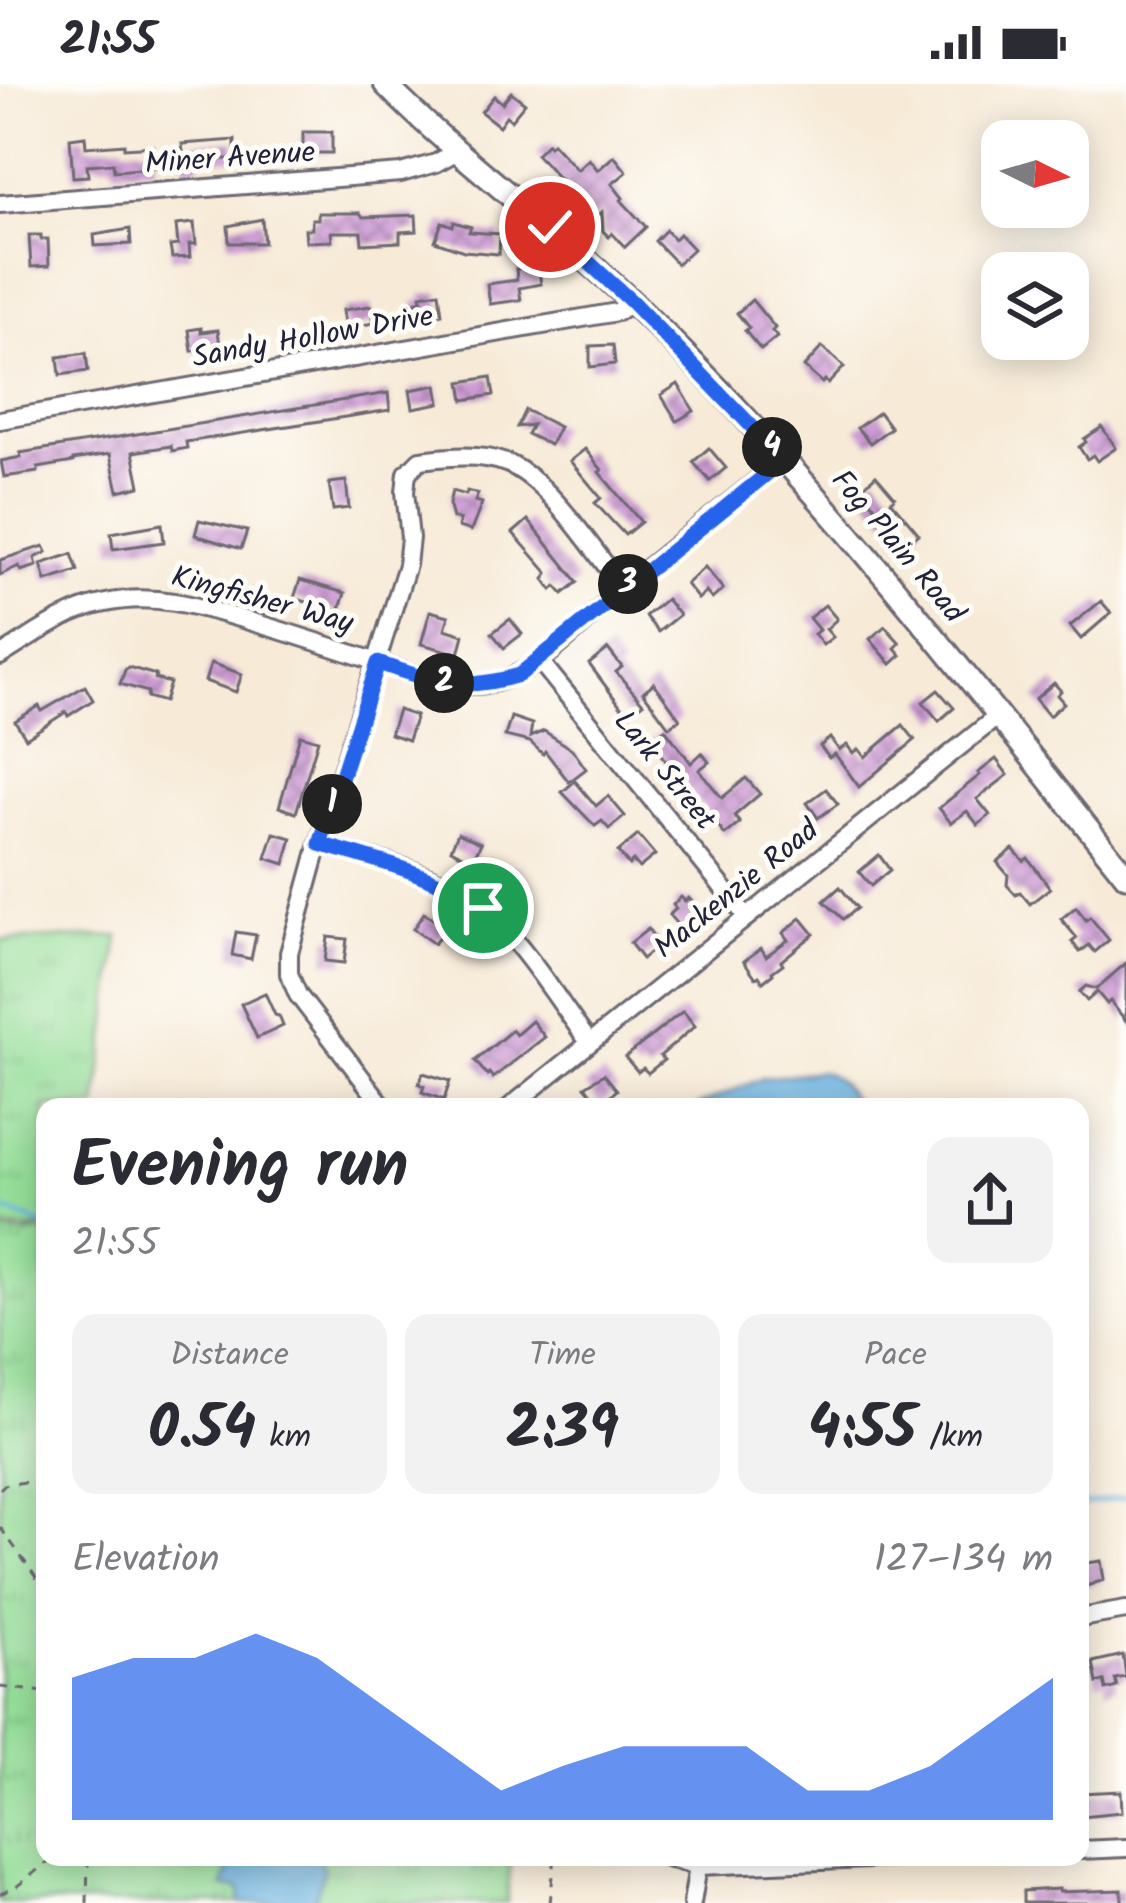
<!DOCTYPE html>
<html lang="en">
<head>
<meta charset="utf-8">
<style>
  :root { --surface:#fff; --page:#f2f2f3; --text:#2b2b33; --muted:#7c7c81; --accent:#2563eb }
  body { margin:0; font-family:Kalam,sans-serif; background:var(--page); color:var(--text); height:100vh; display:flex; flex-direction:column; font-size:45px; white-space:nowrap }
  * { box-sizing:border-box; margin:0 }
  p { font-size:39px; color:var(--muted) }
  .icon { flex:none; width:66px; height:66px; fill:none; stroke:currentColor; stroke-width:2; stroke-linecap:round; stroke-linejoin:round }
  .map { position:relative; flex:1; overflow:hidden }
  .drawer { position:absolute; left:36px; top:1014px; width:1053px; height:768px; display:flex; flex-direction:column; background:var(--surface); border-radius:24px; box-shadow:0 6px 30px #0003 }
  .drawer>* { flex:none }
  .needle { width:78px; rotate:95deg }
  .controls { position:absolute; left:981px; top:36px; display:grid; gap:24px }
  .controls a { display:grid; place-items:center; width:108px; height:108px; border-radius:24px; background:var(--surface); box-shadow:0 6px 30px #0003; font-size:60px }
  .pin { position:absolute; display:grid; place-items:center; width:102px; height:102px; color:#fff; margin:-51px; border:6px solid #fff; border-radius:50%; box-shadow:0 3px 12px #0007 }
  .km { position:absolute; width:60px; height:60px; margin:-30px; border-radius:50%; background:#222; color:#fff; font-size:33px; line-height:60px; text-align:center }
  .round { display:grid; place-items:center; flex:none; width:126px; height:126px; border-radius:24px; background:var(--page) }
  .summary { display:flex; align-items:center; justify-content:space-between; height:204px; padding:0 36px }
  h1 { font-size:66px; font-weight:700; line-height:90px }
  .stats { display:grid; grid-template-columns:repeat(3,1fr); gap:18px; height:204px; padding:12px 36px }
  .stats div { display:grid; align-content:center; border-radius:24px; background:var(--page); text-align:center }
  .stats b { font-size:60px; font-weight:700 }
  .stats small { font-size:33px; font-weight:400 }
  .stats p { font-size:33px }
  .chart { height:336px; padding:24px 36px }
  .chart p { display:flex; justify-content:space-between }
  .chart svg { width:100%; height:216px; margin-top:12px; fill:var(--accent); opacity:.7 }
  .status { display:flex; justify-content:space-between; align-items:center; height:84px; padding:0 60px; background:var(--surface); direction:ltr }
  .status svg { height:33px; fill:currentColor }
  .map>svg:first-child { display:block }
</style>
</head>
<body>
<div class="status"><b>21:55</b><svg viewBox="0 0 49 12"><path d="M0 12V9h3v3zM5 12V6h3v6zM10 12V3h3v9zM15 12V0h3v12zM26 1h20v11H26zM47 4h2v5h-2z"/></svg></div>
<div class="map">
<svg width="1126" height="1819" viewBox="0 0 1126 1819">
  <defs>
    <pattern id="park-tufts" width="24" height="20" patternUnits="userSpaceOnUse" patternTransform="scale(3)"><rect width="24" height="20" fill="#95de99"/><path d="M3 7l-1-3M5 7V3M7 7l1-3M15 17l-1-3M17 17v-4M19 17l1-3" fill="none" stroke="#80be85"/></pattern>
    <pattern id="building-cross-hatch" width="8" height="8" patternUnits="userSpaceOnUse" patternTransform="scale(3)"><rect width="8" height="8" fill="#ce9bd5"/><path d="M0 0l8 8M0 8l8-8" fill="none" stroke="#a77eae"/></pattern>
  </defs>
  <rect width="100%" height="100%" fill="#fdfcf7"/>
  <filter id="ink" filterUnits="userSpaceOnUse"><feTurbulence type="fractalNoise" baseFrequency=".00833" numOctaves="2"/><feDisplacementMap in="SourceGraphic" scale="24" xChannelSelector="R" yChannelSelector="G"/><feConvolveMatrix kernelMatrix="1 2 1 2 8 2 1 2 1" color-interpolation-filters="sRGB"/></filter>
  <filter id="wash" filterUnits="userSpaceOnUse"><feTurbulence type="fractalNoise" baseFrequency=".004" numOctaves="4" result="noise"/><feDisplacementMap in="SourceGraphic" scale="48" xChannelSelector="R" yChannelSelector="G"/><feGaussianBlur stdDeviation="2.7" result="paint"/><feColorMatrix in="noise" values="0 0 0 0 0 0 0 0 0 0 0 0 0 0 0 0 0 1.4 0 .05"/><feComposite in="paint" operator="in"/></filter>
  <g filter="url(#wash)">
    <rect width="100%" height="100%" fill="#f7ead7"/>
    <g fill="url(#park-tufts)" stroke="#5c806a" stroke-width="3">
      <path d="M119 852 97 1023H45V1143L28 1146 0 1143V856Z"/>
      <path d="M0 1147 25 1150 45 1147V1773H511L507 1819H0Z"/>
    </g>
    <g fill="#69b2e1" stroke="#466a8e" stroke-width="3">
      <path d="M819 987C838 990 848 1008 858 1023H695L763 994Z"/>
      <path d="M251 1773H317L324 1785 315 1815 320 1819H241L240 1804 223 1803 229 1784Z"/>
    </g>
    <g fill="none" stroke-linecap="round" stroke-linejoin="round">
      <g stroke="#69b2e1" stroke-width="4.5">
        <path d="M0 1124 45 1142"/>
        <path d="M1080 1421 1126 1413"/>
      </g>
    </g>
    <g id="blocks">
      <g fill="url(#building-cross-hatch)">
        <path d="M511 8 525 19 511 36 506 32 499 42 481 28 494 12 502 19Z"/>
        <path d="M303 48H332V69H309V67H303Z"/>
        <path d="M85 52 86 63 124 60V64L154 62 155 84 114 87 113 79 87 81 88 92 73 93 70 54Z"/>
        <path d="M235 56V75H198L199 82 185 84 182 60Z"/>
        <path d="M547 59 549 62 552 59 577 86 589 75 598 86 614 72 627 88 612 100 623 114 621 116 646 143 625 163 612 149 609 153 603 147 602 128 595 134 536 70Z"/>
        <path d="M318 129H360L363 133 416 131 417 147 400 148V158L362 160 361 148H331L332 157 306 158 305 145H312V135H318Z"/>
        <path d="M262 135 264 159H229L228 142Z"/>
        <path d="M442 138 453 142 454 138 471 143 469 148 500 150 499 170 464 167 435 157Z"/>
        <path d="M194 139 196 160H189L190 173 172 174 170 162 178 161 176 141Z"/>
        <path d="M130 145 131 160 95 162 94 151Z"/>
        <path d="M666 146 674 155 679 150 693 165 677 180 655 157Z"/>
        <path d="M29 151H41V155H48L49 182 31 183Z"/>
        <path d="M538 182 541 200 519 204 521 216 490 220 487 200 517 196 516 185Z"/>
        <path d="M439 208 442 230 417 235 414 218 422 216 421 211Z"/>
        <path d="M752 216 775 244 772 247 777 253 761 266 745 247 749 244 737 229Z"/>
        <path d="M371 222 374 239 345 244 343 226Z"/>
        <path d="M201 244V248L218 246 220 263 192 267 189 246Z"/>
        <path d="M613 261 615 280 590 283V262Z"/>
        <path d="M822 263 844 283 828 300 825 296 822 299 804 283Z"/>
        <path d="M86 269 88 287 60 291 58 273Z"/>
        <path d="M491 293 494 311 464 316 461 298Z"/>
        <path d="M678 300 694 327 677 337 661 311Z"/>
        <path d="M437 301 440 319 413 324 410 306Z"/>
        <path d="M388 309 390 326 186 358 187 364 172 367 171 362 133 368 140 402 118 407 110 370 73 376V378L38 384V388L4 393 1 377 21 373 20 369Z"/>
        <path d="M525 326 559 343 550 361 527 350 532 341 517 343Z"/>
        <path d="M879 328 891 344 870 359 857 344Z"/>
        <path d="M1102 343 1116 364 1097 377 1093 371 1087 375 1079 363 1086 358 1084 355Z"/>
        <path d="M709 364 726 384 710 397 693 378Z"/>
        <path d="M585 365 602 386 599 388 641 438 625 451 595 419 601 414 570 377Z"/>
        <path d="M876 391 895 413 891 417 919 450 905 462 894 452 898 449 863 408 866 405 864 402Z"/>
        <path d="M346 397 349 424 333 426 329 399Z"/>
        <path d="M452 407 466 411 467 407 478 410 475 417 482 419 471 447 458 443 460 436 453 434 449 420Z"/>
        <path d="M199 436 247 447 241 465 195 451Z"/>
        <path d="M528 436 578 498 563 510 556 502 552 506 544 495 548 489 513 449Z"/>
        <path d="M162 440 164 458 113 465 111 449Z"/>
        <path d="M44 462 47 468 35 474 37 482 21 487 19 482 0 491V476Z"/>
        <path d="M72 470 78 487 46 497 41 480Z"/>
        <path d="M705 483 723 505 712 515 706 508 698 515 686 500Z"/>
        <path d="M300 496 345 509 339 528 294 514Z"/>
        <path d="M666 515 679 531 658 548 645 532Z"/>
        <path d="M1101 517 1111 529 1081 555 1070 542Z"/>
        <path d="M825 521 837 535 826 545 833 553 823 561 814 550 819 546 809 534Z"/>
        <path d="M430 527 449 532 445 545 464 551 459 570 421 560Z"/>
        <path d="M510 535 522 550 504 564 492 549Z"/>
        <path d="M885 542 900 559 895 564 901 571 891 580 870 555Z"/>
        <path d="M608 565 622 583 616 588 643 619 628 632 589 580Z"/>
        <path d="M211 579 242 590 236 608 205 597Z"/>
        <path d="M128 583 156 591 155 595 170 599 164 618 147 613 148 608 120 600 125 586Z"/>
        <path d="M654 599 680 635 669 643 643 608Z"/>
        <path d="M1054 599 1061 607 1057 611 1064 619 1049 632 1035 615Z"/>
        <path d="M85 602 93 616 68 632 66 628 26 654 15 637 39 622 42 627Z"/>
        <path d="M938 606 954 624 939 637 923 618Z"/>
        <path d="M398 626 416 632 408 656 390 650Z"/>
        <path d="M511 633 532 640 530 653 544 647 572 665 586 685 569 698 545 667 543 670 530 658 505 652Z"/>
        <path d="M903 641 915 656 859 703 835 670 829 674 820 662 830 654 839 666 847 661 853 669 859 665 865 673Z"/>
        <path d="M665 645 691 679 702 669 709 678 699 686 722 714 746 694 760 710 734 732 740 739 725 751 650 657Z"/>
        <path d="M300 651 318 656 296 729 279 723Z"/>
        <path d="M996 675 1008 691 977 715 990 731 978 741 967 727 951 739 939 724 980 691 978 689Z"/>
        <path d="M575 697 596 722 608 712 625 732 609 745 602 737 595 742 562 708Z"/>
        <path d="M826 705 838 720 818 734 807 719Z"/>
        <path d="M274 749 292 754 285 780 266 774Z"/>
        <path d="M458 749 481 759 473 776 451 765Z"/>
        <path d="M638 751 655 771 639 784 633 777 629 781 618 768Z"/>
        <path d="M1013 765 1024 777 1028 774 1050 804 1030 820 1020 808 1016 811 1007 801 1008 791 997 778Z"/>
        <path d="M879 771 890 786 871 802 859 788Z"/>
        <path d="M517 782 534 803 519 816 502 795Z"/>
        <path d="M840 803 857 824 843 835 824 817Z"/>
        <path d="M681 813 685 817 689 814 702 829 682 846 669 831 676 825 673 821Z"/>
        <path d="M1076 823 1086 836 1090 833 1109 856 1095 868 1089 861 1080 868 1072 858 1077 854 1061 835Z"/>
        <path d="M424 829 446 844 434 860 413 845Z"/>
        <path d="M801 834 814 850 781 877 783 880 772 888 773 890 763 898 759 892 756 894 744 877 761 864 766 872 788 856 783 849Z"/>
        <path d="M648 845 660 861 642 875 630 859Z"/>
        <path d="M236 848 256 851 251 875 232 871Z"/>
        <path d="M328 853 347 855 344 879 325 877Z"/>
        <path d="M1126 879V937L1110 917 1107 920 1097 908 1087 917 1079 908 1086 902 1096 905Z"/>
        <path d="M265 909 275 931 279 932 283 942 257 954 241 920Z"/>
        <path d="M683 927 695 942 660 972 664 976 648 989 643 984 638 988 625 973Z"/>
        <path d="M532 937 545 953 493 994 489 989 487 991 475 977 512 946 516 951Z"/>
        <path d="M423 989 450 997 444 1016 422 1008 424 1002 419 1000Z"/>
        <path d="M604 990 617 1006 600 1020 585 1002Z"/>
        <path d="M1101 1477 1104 1496 1081 1504 1080 1480Z"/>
        <path d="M1123 1571 1126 1593 1115 1595 1117 1603 1106 1606 1104 1597 1097 1599 1093 1578Z"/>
        <path d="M1121 1707 1122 1728 1081 1732 1080 1709Z"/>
        <path d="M1059 1805V1808L1122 1806V1819H1023V1807Z"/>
      </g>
    </g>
  </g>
  <g filter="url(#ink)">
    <use href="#blocks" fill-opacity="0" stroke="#6d6872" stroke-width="3"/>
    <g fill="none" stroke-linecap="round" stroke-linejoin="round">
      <defs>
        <g id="minor">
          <path d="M0 120 401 89 436 79 459 66"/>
          <path d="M0 336 617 228 632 218"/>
          <path d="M0 572C33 552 67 526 106 519 156 508 201 523 249 537 293 550 336 564 380 579 417 592 456 608 496 598 541 587 584 537 620 507 673 462 730 419 784 375"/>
          <path d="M539 576 746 832"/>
          <path d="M319 760C364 773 412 782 453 804 510 834 551 908 589 958"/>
          <path d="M384 1023 298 911 289 890V869L319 760 407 481 410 454 405 408 407 389 420 376C447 373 479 369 506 379 547 393 595 469 623 504"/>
          <path d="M510 1023 998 632"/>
          <path d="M1080 1534 1126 1526"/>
          <path d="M1080 1766 1126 1764"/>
          <path d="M667 1773 698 1782 918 1773"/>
          <path d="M692 1819 698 1782"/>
        </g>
        <path id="tertiary" d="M385 0C462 78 553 142 632 218 814 393 969 595 1126 792"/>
      </defs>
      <use href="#minor" stroke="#6d6872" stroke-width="22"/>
      <use href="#tertiary" stroke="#6d6872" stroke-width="27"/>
      <g stroke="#6d6872" stroke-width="3" stroke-dasharray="9 9" stroke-linecap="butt">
        <path d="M0 1405 4 1401 45 1395"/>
        <path d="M0 1443 45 1506"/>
        <path d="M0 1603 45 1608"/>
        <path d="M0 1810 16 1803 54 1773"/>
        <path d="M87 1819 88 1773"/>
        <path d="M550 1819 555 1773"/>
      </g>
      <use href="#minor" stroke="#fff" stroke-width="16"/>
      <use href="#tertiary" stroke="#fff" stroke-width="21"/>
    </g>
  </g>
  <g fill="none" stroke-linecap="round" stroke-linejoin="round" filter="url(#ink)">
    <defs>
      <path id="route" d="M483 824C434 789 377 777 320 760L378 579C435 598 459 609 519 591L784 376 632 218 550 143"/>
    </defs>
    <use href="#route" stroke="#fff" stroke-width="24"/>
    <use href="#route" stroke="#2563eb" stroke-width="15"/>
  </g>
  <g text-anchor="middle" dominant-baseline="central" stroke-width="10" stroke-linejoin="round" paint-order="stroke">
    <g font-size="30" fill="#22223b" stroke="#fdfcf7">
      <text transform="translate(230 75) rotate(-4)">Miner Avenue</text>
      <text transform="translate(313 254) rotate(-10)">Sandy Hollow Drive</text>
      <text transform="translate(897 463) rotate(50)">Fog Plain Road</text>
      <text transform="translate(262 517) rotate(15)">Kingfisher Way</text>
      <text transform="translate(664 687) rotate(51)">Lark Street</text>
      <text transform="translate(737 806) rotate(-39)">Mackenzie Road</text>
    </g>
  </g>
</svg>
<div class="controls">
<a><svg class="needle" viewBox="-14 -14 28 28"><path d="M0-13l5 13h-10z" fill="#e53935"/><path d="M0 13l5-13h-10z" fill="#7c7c81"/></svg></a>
<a><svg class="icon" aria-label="layers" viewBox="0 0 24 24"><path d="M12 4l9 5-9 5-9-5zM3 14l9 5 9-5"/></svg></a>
</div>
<div class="pin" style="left:483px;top:824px;background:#1e9e55"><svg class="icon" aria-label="arrive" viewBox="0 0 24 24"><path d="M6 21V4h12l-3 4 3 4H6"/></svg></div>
<div class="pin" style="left:550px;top:143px;background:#d93025"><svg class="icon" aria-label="check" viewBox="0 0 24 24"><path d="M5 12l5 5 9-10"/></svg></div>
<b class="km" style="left:332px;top:720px">1</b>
<b class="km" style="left:444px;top:599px">2</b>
<b class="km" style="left:628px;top:500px">3</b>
<b class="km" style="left:772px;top:363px">4</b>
<section class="drawer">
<div class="summary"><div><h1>Evening run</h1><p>21:55</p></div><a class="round"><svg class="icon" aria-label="share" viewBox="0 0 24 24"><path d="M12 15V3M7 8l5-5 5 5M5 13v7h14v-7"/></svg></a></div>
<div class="stats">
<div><p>Distance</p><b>0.54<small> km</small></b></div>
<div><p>Time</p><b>2:39</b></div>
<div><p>Pace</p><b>4:55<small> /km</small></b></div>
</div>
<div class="chart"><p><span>Elevation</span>127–134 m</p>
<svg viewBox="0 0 160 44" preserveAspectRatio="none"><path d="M0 44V15L10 11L20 11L30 6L40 11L50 20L60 29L70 38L80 33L90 29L100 29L110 29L120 38L130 38L140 33L150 24L160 15V44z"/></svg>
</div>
</section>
</div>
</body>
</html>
